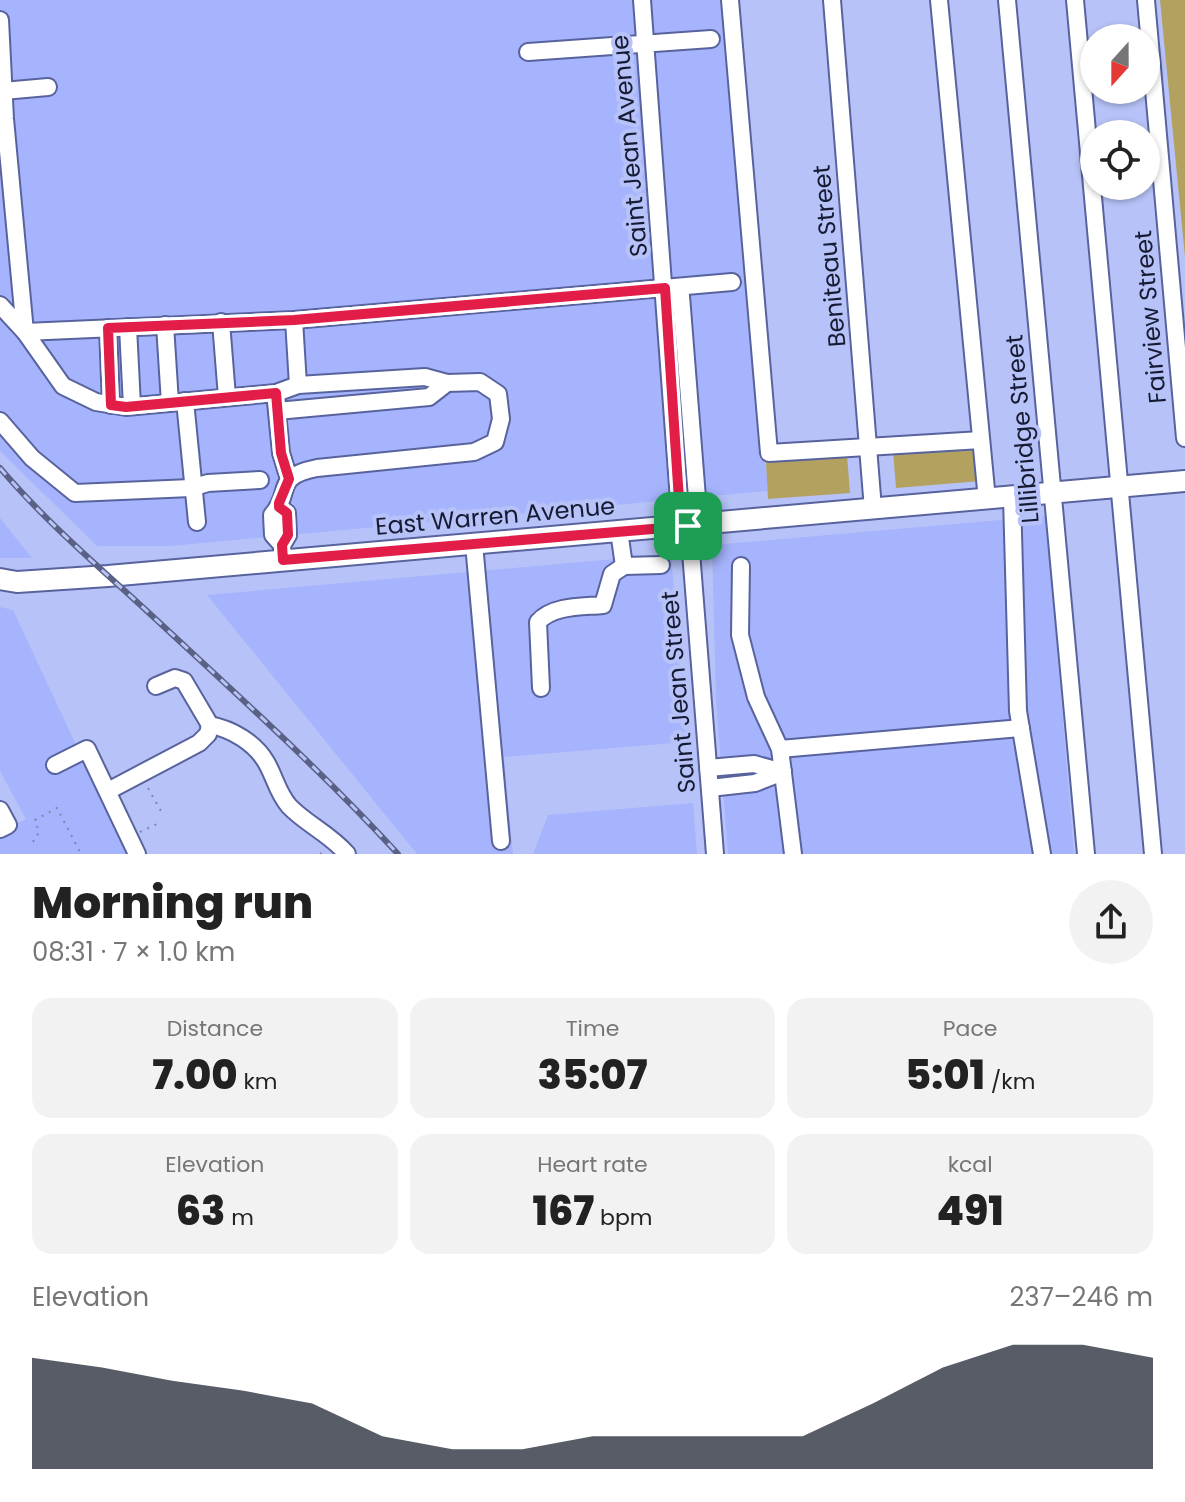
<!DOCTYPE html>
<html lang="en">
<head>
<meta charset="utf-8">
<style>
  :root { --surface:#fff; --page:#f2f2f2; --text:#222; --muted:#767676; --accent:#111827 }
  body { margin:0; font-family:Poppins,sans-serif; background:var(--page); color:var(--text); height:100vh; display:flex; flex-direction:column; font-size:30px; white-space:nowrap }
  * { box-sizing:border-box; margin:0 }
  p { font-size:26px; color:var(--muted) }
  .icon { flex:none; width:44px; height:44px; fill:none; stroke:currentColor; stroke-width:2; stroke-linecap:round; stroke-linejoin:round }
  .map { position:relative; height:854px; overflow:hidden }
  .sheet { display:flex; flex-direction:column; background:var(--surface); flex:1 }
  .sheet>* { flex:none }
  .needle { width:52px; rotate:201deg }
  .controls { position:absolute; left:1080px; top:24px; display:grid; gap:16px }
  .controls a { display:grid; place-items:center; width:80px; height:80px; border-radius:50%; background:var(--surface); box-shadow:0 2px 6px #0004; font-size:40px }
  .pin { position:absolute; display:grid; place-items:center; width:68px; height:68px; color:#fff; margin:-34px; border-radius:16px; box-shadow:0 4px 12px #0006 }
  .round { display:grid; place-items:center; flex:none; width:84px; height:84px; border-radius:42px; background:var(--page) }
  .overview { display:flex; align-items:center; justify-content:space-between; height:136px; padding:0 32px }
  h1 { font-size:44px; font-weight:800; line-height:60px }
  .stats { display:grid; grid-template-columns:repeat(3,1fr); gap:12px; height:136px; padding:8px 32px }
  .stats div { display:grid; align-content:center; border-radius:20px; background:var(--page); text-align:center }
  .stats b { font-size:40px; font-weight:800 }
  .stats small { font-size:22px; font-weight:400 }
  .stats p { font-size:22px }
  .chart { height:224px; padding:16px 32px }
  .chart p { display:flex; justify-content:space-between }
  .chart svg { width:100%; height:144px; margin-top:8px; fill:var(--accent); opacity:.7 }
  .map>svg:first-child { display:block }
</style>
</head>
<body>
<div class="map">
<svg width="1185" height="854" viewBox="0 0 1185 854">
  <rect width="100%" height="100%" fill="#b7c3f8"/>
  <g fill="#a5b4fc">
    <path d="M0 0H727L768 491 170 546H97L0 451Z"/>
    <path d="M1046 516 1074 854H728L716 700 712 545Z"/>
    <path d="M0 518 32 558H0Z"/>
    <path d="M671 554 686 742 504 757 513 854H417L207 595Z"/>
    <path d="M0 607 13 610 127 854H0V833L26 819 0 771Z"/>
    <path d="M693 803 697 854H533L548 815Z"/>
  </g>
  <g fill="#b3a160">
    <path d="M1160 0H1185V257Z"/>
    <path d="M978 444 981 481 896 488 893 451Z"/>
    <path d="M847 455 850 493 768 499 766 462Z"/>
  </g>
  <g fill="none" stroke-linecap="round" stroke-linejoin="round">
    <defs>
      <g id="minor">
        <path d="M642 0 679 500 688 514 715 854"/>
        <path d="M730 0 769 453 981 440"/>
        <path d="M832 0 873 509"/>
        <path d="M939 0 987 500"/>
        <path d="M1007 0 1086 854"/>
        <path d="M1075 0 1153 854"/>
        <path d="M1146 0 1185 438"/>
        <path d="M0 20 5 119 25 332 63 386 96 402 126 407 276 393 298 385 425 377 447 383 480 382 498 394 501 419 495 442 474 452 317 468C272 477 293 492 272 515L273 535 282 545"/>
        <path d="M528 52 711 39"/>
        <path d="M3 91 48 87"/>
        <path d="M665 288 681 296 697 498 688 514"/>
        <path d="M0 305 25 332 294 320 732 282"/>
        <path d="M294 320 298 385"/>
        <path d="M221 322 227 397"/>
        <path d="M165 325 170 403"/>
        <path d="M128 327 132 406"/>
        <path d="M108 328 111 405"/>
        <path d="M185 401 197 522"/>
        <path d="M276 402 281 453 289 479"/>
        <path d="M277 411 429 397 447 383"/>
        <path d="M0 421 32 458 75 493 191 488 208 483 260 480"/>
        <path d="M1012 498 1018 711 1042 854"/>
        <path d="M279 507 287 513 288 535 282 545V552"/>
        <path d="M619 531 624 566 661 565"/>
        <path d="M474 544 501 841"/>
        <path d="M741 566 740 635 756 697 780 749 793 854"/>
        <path d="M156 686 175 678 184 681 210 725"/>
        <path d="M541 688 538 622C553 605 582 607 603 605L612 574 624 566"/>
        <path d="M780 749 1021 728"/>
        <path d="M55 765 87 749 137 854"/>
        <path d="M708 768 754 764 783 772"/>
        <path d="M710 788 755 783 783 772"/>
        <path d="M108 791 199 743 208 734 210 725C232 729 255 743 266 762 275 777 277 792 289 806 306 824 330 834 347 854"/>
        <path d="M0 810 8 825 0 829"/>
      </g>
      <path id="major" d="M0 579 17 582 108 576 1185 481"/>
    </defs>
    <use href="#minor" stroke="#58639e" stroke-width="20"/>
    <use href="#major" stroke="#58639e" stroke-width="24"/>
    <g stroke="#7d86b1" stroke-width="2" stroke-dasharray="2 6" stroke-linecap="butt">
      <path d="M148 788 161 811"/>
      <path d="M140 832 157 824"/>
      <path d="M33 842 39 832 35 820 57 808 81 854"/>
      <path d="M320 854 326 851"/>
    </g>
    <use href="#minor" stroke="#fff" stroke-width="16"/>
    <use href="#major" stroke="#fff" stroke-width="20"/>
    <defs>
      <path id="rail" d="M0 468C45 521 98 566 148 612 233 691 320 769 398 854"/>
    </defs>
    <use href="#rail" stroke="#5a6185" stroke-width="6"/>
    <use href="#rail" stroke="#b7c3f8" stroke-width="3" stroke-dasharray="9" stroke-linecap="butt"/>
  </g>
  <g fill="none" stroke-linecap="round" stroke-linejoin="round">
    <defs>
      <path id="route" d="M665 288 679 500 688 514V526L283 560 282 545 288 535 287 513 279 507V503L289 479 281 453 276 393 126 407 111 405 108 328 294 320Z"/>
    </defs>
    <use href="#route" stroke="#fff" stroke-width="16"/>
    <use href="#route" stroke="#e11d48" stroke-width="10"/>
  </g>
  <g text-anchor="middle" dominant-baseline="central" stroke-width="8" stroke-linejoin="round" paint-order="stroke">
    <g font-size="24" fill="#161a32" stroke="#b7c3f8">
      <text transform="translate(629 146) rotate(-95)">Saint Jean Avenue</text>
      <text transform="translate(829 256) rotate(-95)">Beniteau Street</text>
      <text transform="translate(1150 317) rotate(-95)">Fairview Street</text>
      <text transform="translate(1022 429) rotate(-95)">Lillibridge Street</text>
      <text transform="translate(495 516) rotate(-5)">East Warren Avenue</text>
      <text transform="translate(678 692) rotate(-95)">Saint Jean Street</text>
    </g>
  </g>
</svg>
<div class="controls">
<a><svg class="needle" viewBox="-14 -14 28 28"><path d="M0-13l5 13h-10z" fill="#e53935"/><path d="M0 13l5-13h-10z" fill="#767676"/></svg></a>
<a><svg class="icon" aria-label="locate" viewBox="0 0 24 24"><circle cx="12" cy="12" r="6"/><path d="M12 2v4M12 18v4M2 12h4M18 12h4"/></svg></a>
</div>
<div class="pin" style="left:688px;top:526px;background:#1e9e55"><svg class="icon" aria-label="arrive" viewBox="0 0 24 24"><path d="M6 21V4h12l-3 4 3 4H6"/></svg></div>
</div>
<section class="sheet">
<div class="overview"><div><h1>Morning run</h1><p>08:31 · 7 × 1.0 km</p></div><a class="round"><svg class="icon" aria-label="share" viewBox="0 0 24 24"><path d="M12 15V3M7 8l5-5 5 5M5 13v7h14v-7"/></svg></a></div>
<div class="stats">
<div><p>Distance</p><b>7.00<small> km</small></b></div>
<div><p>Time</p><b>35:07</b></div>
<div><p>Pace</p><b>5:01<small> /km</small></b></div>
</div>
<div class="stats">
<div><p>Elevation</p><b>63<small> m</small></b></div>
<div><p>Heart rate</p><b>167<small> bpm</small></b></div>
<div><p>kcal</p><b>491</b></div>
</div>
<div class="chart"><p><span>Elevation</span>237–246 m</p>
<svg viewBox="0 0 160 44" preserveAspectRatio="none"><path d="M0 44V10L10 13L20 17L30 20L40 24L50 34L60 38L70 38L80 34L90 34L100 34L110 34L120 24L130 13L140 6L150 6L160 10V44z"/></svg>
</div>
</section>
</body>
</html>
